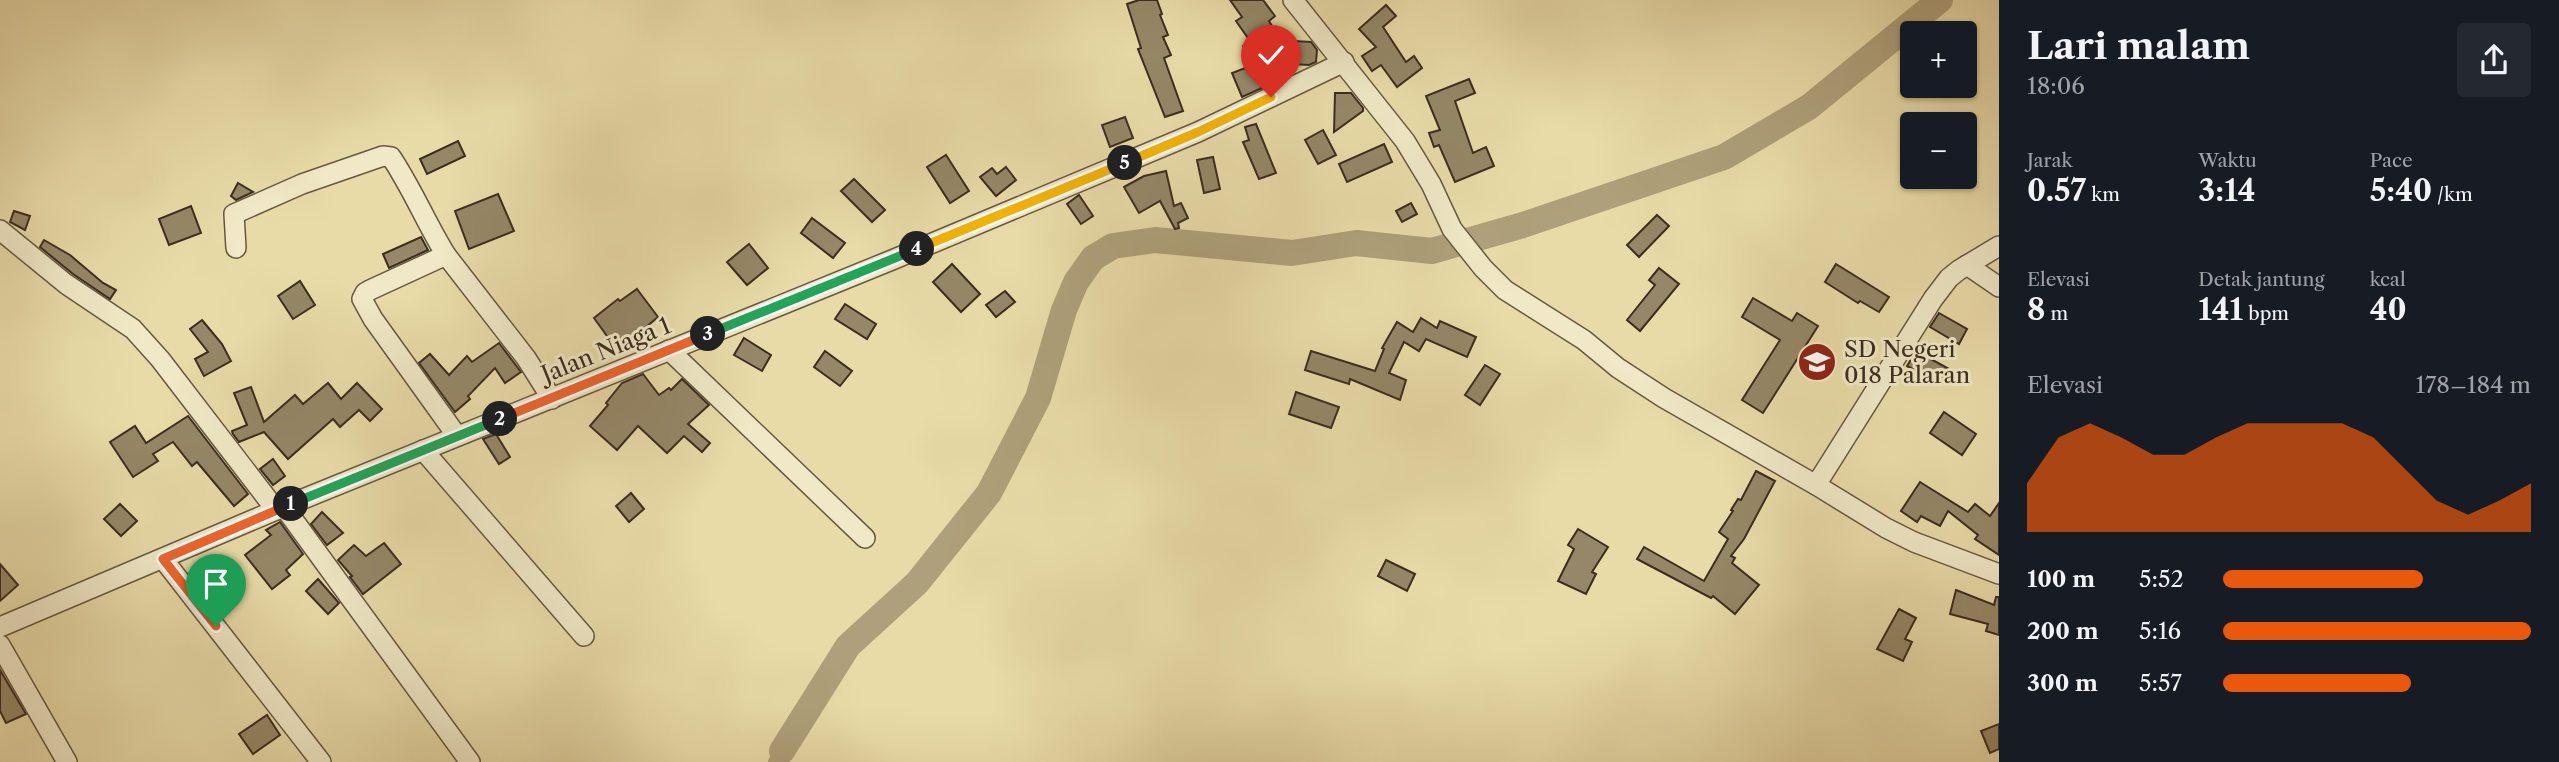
<!DOCTYPE html>
<html lang="id">
<head>
<meta charset="utf-8">
<style>
  :root { --surface:#171b24; --page:#242831; --text:#f1f3f6; --muted:#9ea1a6; --accent:#ea580c }
  body { margin:0; font-family:"Libre Caslon Text",serif; background:var(--page); color:var(--text); height:100vh; display:flex; flex-direction:column; font-size:26px; white-space:nowrap }
  * { box-sizing:border-box; margin:0 }
  p { font-size:23px; color:var(--muted) }
  .icon { flex:none; width:38px; height:38px; fill:none; stroke:currentColor; stroke-width:2; stroke-linecap:round; stroke-linejoin:round }
  .map { position:relative; flex:1; overflow:hidden }
  .panel { display:flex; flex-direction:column; background:var(--surface); width:560px }
  .panel>* { flex:none }
  .controls { position:absolute; left:1900px; top:21px; display:grid; gap:14px }
  .controls a { display:grid; place-items:center; width:77px; height:77px; border-radius:7px; background:var(--surface); box-shadow:0 2px 5px #0004; font-size:35px }
  .pin { position:absolute; display:grid; place-items:center; width:60px; height:60px; color:#fff; margin:-72px -30px; border-radius:50% 50% 50% 0; rotate:-45deg; box-shadow:0 0 7px #0007 }
  .pin .icon { rotate:45deg }
  .km { position:absolute; width:35px; height:35px; margin:-18px; border-radius:50%; background:#222; color:#fff; font-size:19px; line-height:35px; text-align:center }
  .round { display:grid; place-items:center; flex:none; width:74px; height:74px; border-radius:7px; background:var(--page) }
  .overview { display:flex; align-items:center; justify-content:space-between; height:119px; padding:0 28px }
  h1 { font-size:38px; font-weight:700; line-height:52px }
  .stats { display:grid; grid-template-columns:repeat(3,1fr); gap:10px; height:119px; padding:7px 28px }
  .stats div { display:grid; align-content:center }
  .stats b { font-size:30px; font-weight:700 }
  .stats small { font-size:19px; font-weight:400 }
  .stats p { font-size:19px }
  .chart { height:196px; padding:14px 28px }
  .chart p { display:flex; justify-content:space-between }
  .chart svg { width:100%; height:126px; margin-top:7px; fill:var(--accent); opacity:.7 }
  ul { padding:0 28px; list-style:none; font-size:23px }
  li { display:grid; grid-template-columns:112px 84px 1fr; align-items:center; height:52px }
  li i { height:18px; border-radius:9px; background:var(--accent) }
  main { display:flex; flex:1; min-height:0 }
  .map>svg:first-child { display:block }
</style>
</head>
<body>
<main>
<div class="map">
<svg width="1999" height="762" viewBox="0 0 1999 762">
  <rect width="100%" height="100%" fill="#e8dba8"/>
  <filter id="stains"><feTurbulence type="fractalNoise" baseFrequency=".00286" numOctaves="4"/><feColorMatrix values="0 0 0 0 .2 0 0 0 0 .09 0 0 0 0 .02 0 0 0 .5 -.17"/></filter>
  <radialGradient id="worn" r=".72"><stop offset=".6" stop-color="#630" stop-opacity="0"/><stop offset="1" stop-color="#630" stop-opacity=".3"/></radialGradient>
  <g fill="none" stroke-linecap="round" stroke-linejoin="round">
    <path stroke="#aea07a" stroke-width="16" d="M776 762 782 751"/>
    <path stroke="#aea07a" stroke-width="26" d="M782 751 848 646 917 583 989 493 1038 398 1064 310 1076 282 1093 258 1113 246 1155 240 1292 253 1356 243 1432 251 1523 225 1724 157 1809 107 1940 0"/>
  </g>
  <g fill="#958767" stroke="#3c2c21" stroke-width="2">
    <path d="M1139 0H1157L1162 14 1160 15 1168 35 1163 37 1171 55 1164 58 1183 111 1165 117 1138 49 1141 48 1127 4Z"/>
    <path d="M1230 0H1263L1275 16 1269 21 1282 43 1254 60 1243 46 1250 41 1236 21 1242 17Z"/>
    <path d="M1386 5 1396 16 1383 27 1406 62 1414 56 1422 68 1397 87 1381 65 1372 71 1362 56 1376 47 1359 29Z"/>
    <path d="M1294 41 1311 42 1317 50 1316 62 1309 65 1292 64Z"/>
    <path d="M1253 65 1262 88 1242 97 1232 73Z"/>
    <path d="M1469 79 1475 93 1455 101 1473 153 1486 147 1494 166 1455 182 1439 145 1434 147 1429 133 1440 130 1426 96Z"/>
    <path d="M1335 93H1351L1363 108V111L1334 132Z"/>
    <path d="M1125 117 1133 138 1110 147 1102 125Z"/>
    <path d="M1256 124 1276 173 1259 179 1243 142 1249 140 1245 127Z"/>
    <path d="M1323 130 1336 155 1318 164 1305 140Z"/>
    <path d="M458 141 465 156 427 174 420 159Z"/>
    <path d="M1384 144 1392 162 1347 182 1339 164Z"/>
    <path d="M946 155 969 191 950 203 927 167Z"/>
    <path d="M1213 157 1220 189 1204 193 1197 160Z"/>
    <path d="M1006 167 1016 180 996 196 980 177 992 168 997 174Z"/>
    <path d="M1166 171 1174 206 1181 203 1188 218 1178 223 1179 228 1175 229 1160 201 1139 213 1124 187 1144 176Z"/>
    <path d="M854 179 885 210 872 222 841 191Z"/>
    <path d="M238 183 253 192 236 200 231 196Z"/>
    <path d="M498 194 514 231 469 249 455 211Z"/>
    <path d="M1079 195 1093 216 1081 224 1067 204Z"/>
    <path d="M1411 203 1417 214 1402 222 1396 211Z"/>
    <path d="M191 206 201 233 169 245 159 219Z"/>
    <path d="M14 211 30 216 25 230 10 222Z"/>
    <path d="M1657 215 1669 226 1639 257 1627 245Z"/>
    <path d="M812 218 845 243 833 258 801 233Z"/>
    <path d="M421 237 428 250 389 268 383 254Z"/>
    <path d="M44 240 70 255 103 283 116 290 110 299 73 274 40 247Z"/>
    <path d="M749 244 768 268 747 285 727 262Z"/>
    <path d="M952 264 980 294 961 312 933 282Z"/>
    <path d="M1836 264 1889 297 1879 312 1860 301 1858 303 1825 282Z"/>
    <path d="M1659 268 1679 284 1640 331 1627 320 1655 285 1649 280Z"/>
    <path d="M300 281 315 305 293 319 278 296Z"/>
    <path d="M637 289 658 317 628 342 631 346 620 354 594 318 618 299 620 301Z"/>
    <path d="M1005 291 1015 302 996 317 986 305Z"/>
    <path d="M1753 298 1792 321 1797 313 1818 326 1763 413 1742 400 1780 340 1742 317Z"/>
    <path d="M845 304 876 324 867 339 835 319Z"/>
    <path d="M1939 313 1967 329 1959 344 1930 327Z"/>
    <path d="M1421 318 1437 328 1440 321 1476 337 1467 357 1426 339 1419 351 1404 342 1389 373 1406 380 1400 400 1350 379 1349 384 1305 370 1311 351 1375 371 1384 349 1382 348 1397 322 1413 332Z"/>
    <path d="M202 320 222 344 231 361 204 376 195 359 208 352 190 329Z"/>
    <path d="M744 338 771 355 762 371 734 355Z"/>
    <path d="M499 343 521 372 505 383 495 368 468 396 470 399 455 412 419 363 430 354 449 375 467 356 472 362Z"/>
    <path d="M825 351 852 371 840 386 814 367Z"/>
    <path d="M1916 351 1949 369 1940 384 1907 366Z"/>
    <path d="M1485 365 1500 374 1480 405 1465 395Z"/>
    <path d="M643 374 659 395 669 388 671 390 682 379 709 405 688 424 710 443 702 452 684 436 667 453 638 426 617 450 590 426 608 405 606 403 622 383Z"/>
    <path d="M328 383 341 399 357 383 382 409 370 421 359 410 340 427 333 419 288 459 264 432 239 442 233 434 232 431 247 425 234 393 251 387 264 422 295 395 303 404Z"/>
    <path d="M1296 392 1339 407 1331 428 1289 414Z"/>
    <path d="M1944 412 1976 434 1962 455 1930 433Z"/>
    <path d="M188 416 248 494 234 506 197 462 192 466 173 442 153 454 158 461 133 477 110 442 135 426 146 443Z"/>
    <path d="M496 434 510 457 499 464 483 439Z"/>
    <path d="M273 459 285 476 273 485 260 469Z"/>
    <path d="M1756 471 1775 481 1744 539 1731 556 1735 558 1732 563 1759 585 1735 614 1713 596 1711 598 1637 559 1644 547 1704 581 1728 539 1719 532 1733 511 1731 510 1738 499 1741 500Z"/>
    <path d="M1920 482 1968 512 1975 504 1990 516 1999 503V555L1975 539 1978 535 1948 511 1940 526 1921 516 1917 522 1901 511Z"/>
    <path d="M631 493 644 509 629 522 616 506Z"/>
    <path d="M120 504 137 521 121 536 104 519Z"/>
    <path d="M322 512 343 533 327 545 311 524Z"/>
    <path d="M280 522 303 554 286 570 290 575 272 589 245 555 271 535 266 530Z"/>
    <path d="M1578 529 1608 547 1592 572 1596 574 1586 594 1558 581 1574 549 1568 545Z"/>
    <path d="M384 543 401 564 363 594 350 577 352 576 338 560 354 545 366 556Z"/>
    <path d="M1386 560 1415 574 1407 591 1378 576Z"/>
    <path d="M0 564 18 585 0 601Z"/>
    <path d="M318 579 339 603 328 614 306 591Z"/>
    <path d="M1956 590 1994 605 1996 597H1999V635L1986 631 1988 624 1950 614Z"/>
    <path d="M1899 609 1916 618 1905 639 1912 642 1903 661 1877 649Z"/>
    <path d="M0 670 26 714 6 723 0 711Z"/>
    <path d="M267 715 280 735 253 754 239 734Z"/>
    <path d="M1999 724V749L1990 753 1981 731Z"/>
  </g>
  <g fill="none" stroke-linecap="round" stroke-linejoin="round">
    <defs>
      <g id="minor">
        <path d="M1293 0 1405 141 1431 184 1452 229 1483 268 1505 290 1584 340 1618 368 1664 398 1816 485 1886 528 1914 542 1999 574"/>
        <path d="M0 230 66 284 133 329 160 359 276 510"/>
        <path d="M236 248 234 214 302 184 383 156 391 157C412 188 426 223 446 255"/>
        <path d="M1967 265 1999 287"/>
        <path d="M669 350 865 538"/>
        <path d="M457 436 373 319 362 299 365 293 370 290 446 255 526 358 552 399"/>
        <path d="M423 450 584 636"/>
        <path d="M1816 485 1933 299 1949 278 1959 270 1999 246"/>
        <path d="M284 507 470 762"/>
        <path d="M163 559 321 762"/>
        <path d="M0 627 276 510 892 260 1198 132 1344 62"/>
        <path d="M0 645 67 762"/>
      </g>
    </defs>
    <use href="#minor" stroke="#675843" stroke-width="22"/>
    <use href="#minor" stroke="#f0e8c6" stroke-width="19"/>
  </g>
  <g fill="none" stroke-linecap="round" stroke-linejoin="round">
    <defs>
      <path id="split-1" d="M216 626 163 559 291 504"/>
      <path id="split-2" d="M291 504 500 419"/>
      <path id="split-3" d="M500 419 708 334"/>
      <path id="split-4" d="M708 334 917 249"/>
      <path id="split-5" d="M917 249 1125 163"/>
      <path id="split-6" d="M1125 163 1198 132 1271 97"/>
    </defs>
    <use href="#split-1" stroke="#fff" stroke-width="14"/>
    <use href="#split-2" stroke="#fff" stroke-width="14"/>
    <use href="#split-3" stroke="#fff" stroke-width="14"/>
    <use href="#split-4" stroke="#fff" stroke-width="14"/>
    <use href="#split-5" stroke="#fff" stroke-width="14"/>
    <use href="#split-6" stroke="#fff" stroke-width="14"/>
    <use href="#split-1" stroke="#f0652b" stroke-width="9"/>
    <use href="#split-2" stroke="#22a559" stroke-width="9"/>
    <use href="#split-3" stroke="#f0652b" stroke-width="9"/>
    <use href="#split-4" stroke="#22a559" stroke-width="9"/>
    <use href="#split-5" stroke="#f5b400" stroke-width="9"/>
    <use href="#split-6" stroke="#f5b400" stroke-width="9"/>
  </g>
  <defs>
    <symbol id="school-disc" viewBox="-11 -11 22 22"><circle r="9.5" fill="#8f2418" stroke="#f0e8c6"/><path d="M0-5L7-2L0 1L-7-2ZM-4 1L0 2.5L4 1V4Q0 6-4 4Z" fill="#fff"/></symbol>
  </defs>
  <g fill-rule="evenodd">
    <use href="#school-disc" x="1795" y="340" width="44" height="44"/>
  </g>
  <g text-anchor="middle" dominant-baseline="central" stroke-width="6" stroke-linejoin="round" paint-order="stroke">
    <g font-size="23" fill="#3c2c21" stroke="#f0e8c6" text-anchor="start">
      <text x="1844" y="349">SD Negeri<tspan x="1844" dy="26">018 Palaran</tspan></text>
    </g>
    <g font-size="23" fill="#3c2c21" stroke="#f0e8c6">
      <text transform="translate(606 350) rotate(-22)">Jalan Niaga 1</text>
    </g>
  </g>
  <rect width="100%" height="100%" filter="url(#stains)"/>
  <rect width="100%" height="100%" fill="url(#worn)"/>
</svg>
<div class="controls">
<a>+</a>
<a>−</a>
</div>
<div class="pin" style="left:216px;top:626px;background:#1e9e55"><svg class="icon" aria-label="arrive" viewBox="0 0 24 24"><path d="M6 21V4h12l-3 4 3 4H6"/></svg></div>
<div class="pin" style="left:1271px;top:97px;background:#d93025"><svg class="icon" aria-label="check" viewBox="0 0 24 24"><path d="M5 12l5 5 9-10"/></svg></div>
<b class="km" style="left:291px;top:504px">1</b>
<b class="km" style="left:500px;top:419px">2</b>
<b class="km" style="left:708px;top:334px">3</b>
<b class="km" style="left:917px;top:249px">4</b>
<b class="km" style="left:1125px;top:163px">5</b>
</div>
<section class="panel">
<div class="overview"><div><h1>Lari malam</h1><p>18:06</p></div><a class="round"><svg class="icon" aria-label="share" viewBox="0 0 24 24"><path d="M12 15V3M7 8l5-5 5 5M5 13v7h14v-7"/></svg></a></div>
<div class="stats">
<div><p>Jarak</p><b>0.57<small> km</small></b></div>
<div><p>Waktu</p><b>3:14</b></div>
<div><p>Pace</p><b>5:40<small> /km</small></b></div>
</div>
<div class="stats">
<div><p>Elevasi</p><b>8<small> m</small></b></div>
<div><p>Detak jantung</p><b>141<small> bpm</small></b></div>
<div><p>kcal</p><b>40</b></div>
</div>
<div class="chart"><p><span>Elevasi</span>178–184 m</p>
<svg viewBox="0 0 160 44" preserveAspectRatio="none"><path d="M0 44V27L10 11L20 6L30 11L40 17L50 17L60 11L70 6L80 6L90 6L100 6L110 11L120 22L130 33L140 38L150 33L160 27V44z"/></svg>
</div>
<ul>
<li><b>100 m</b>5:52<i style="width:65%"></i></li>
<li><b>200 m</b>5:16<i style="width:100%"></i></li>
<li><b>300 m</b>5:57<i style="width:61%"></i></li>
</ul>
</section>
</main>
</body>
</html>
